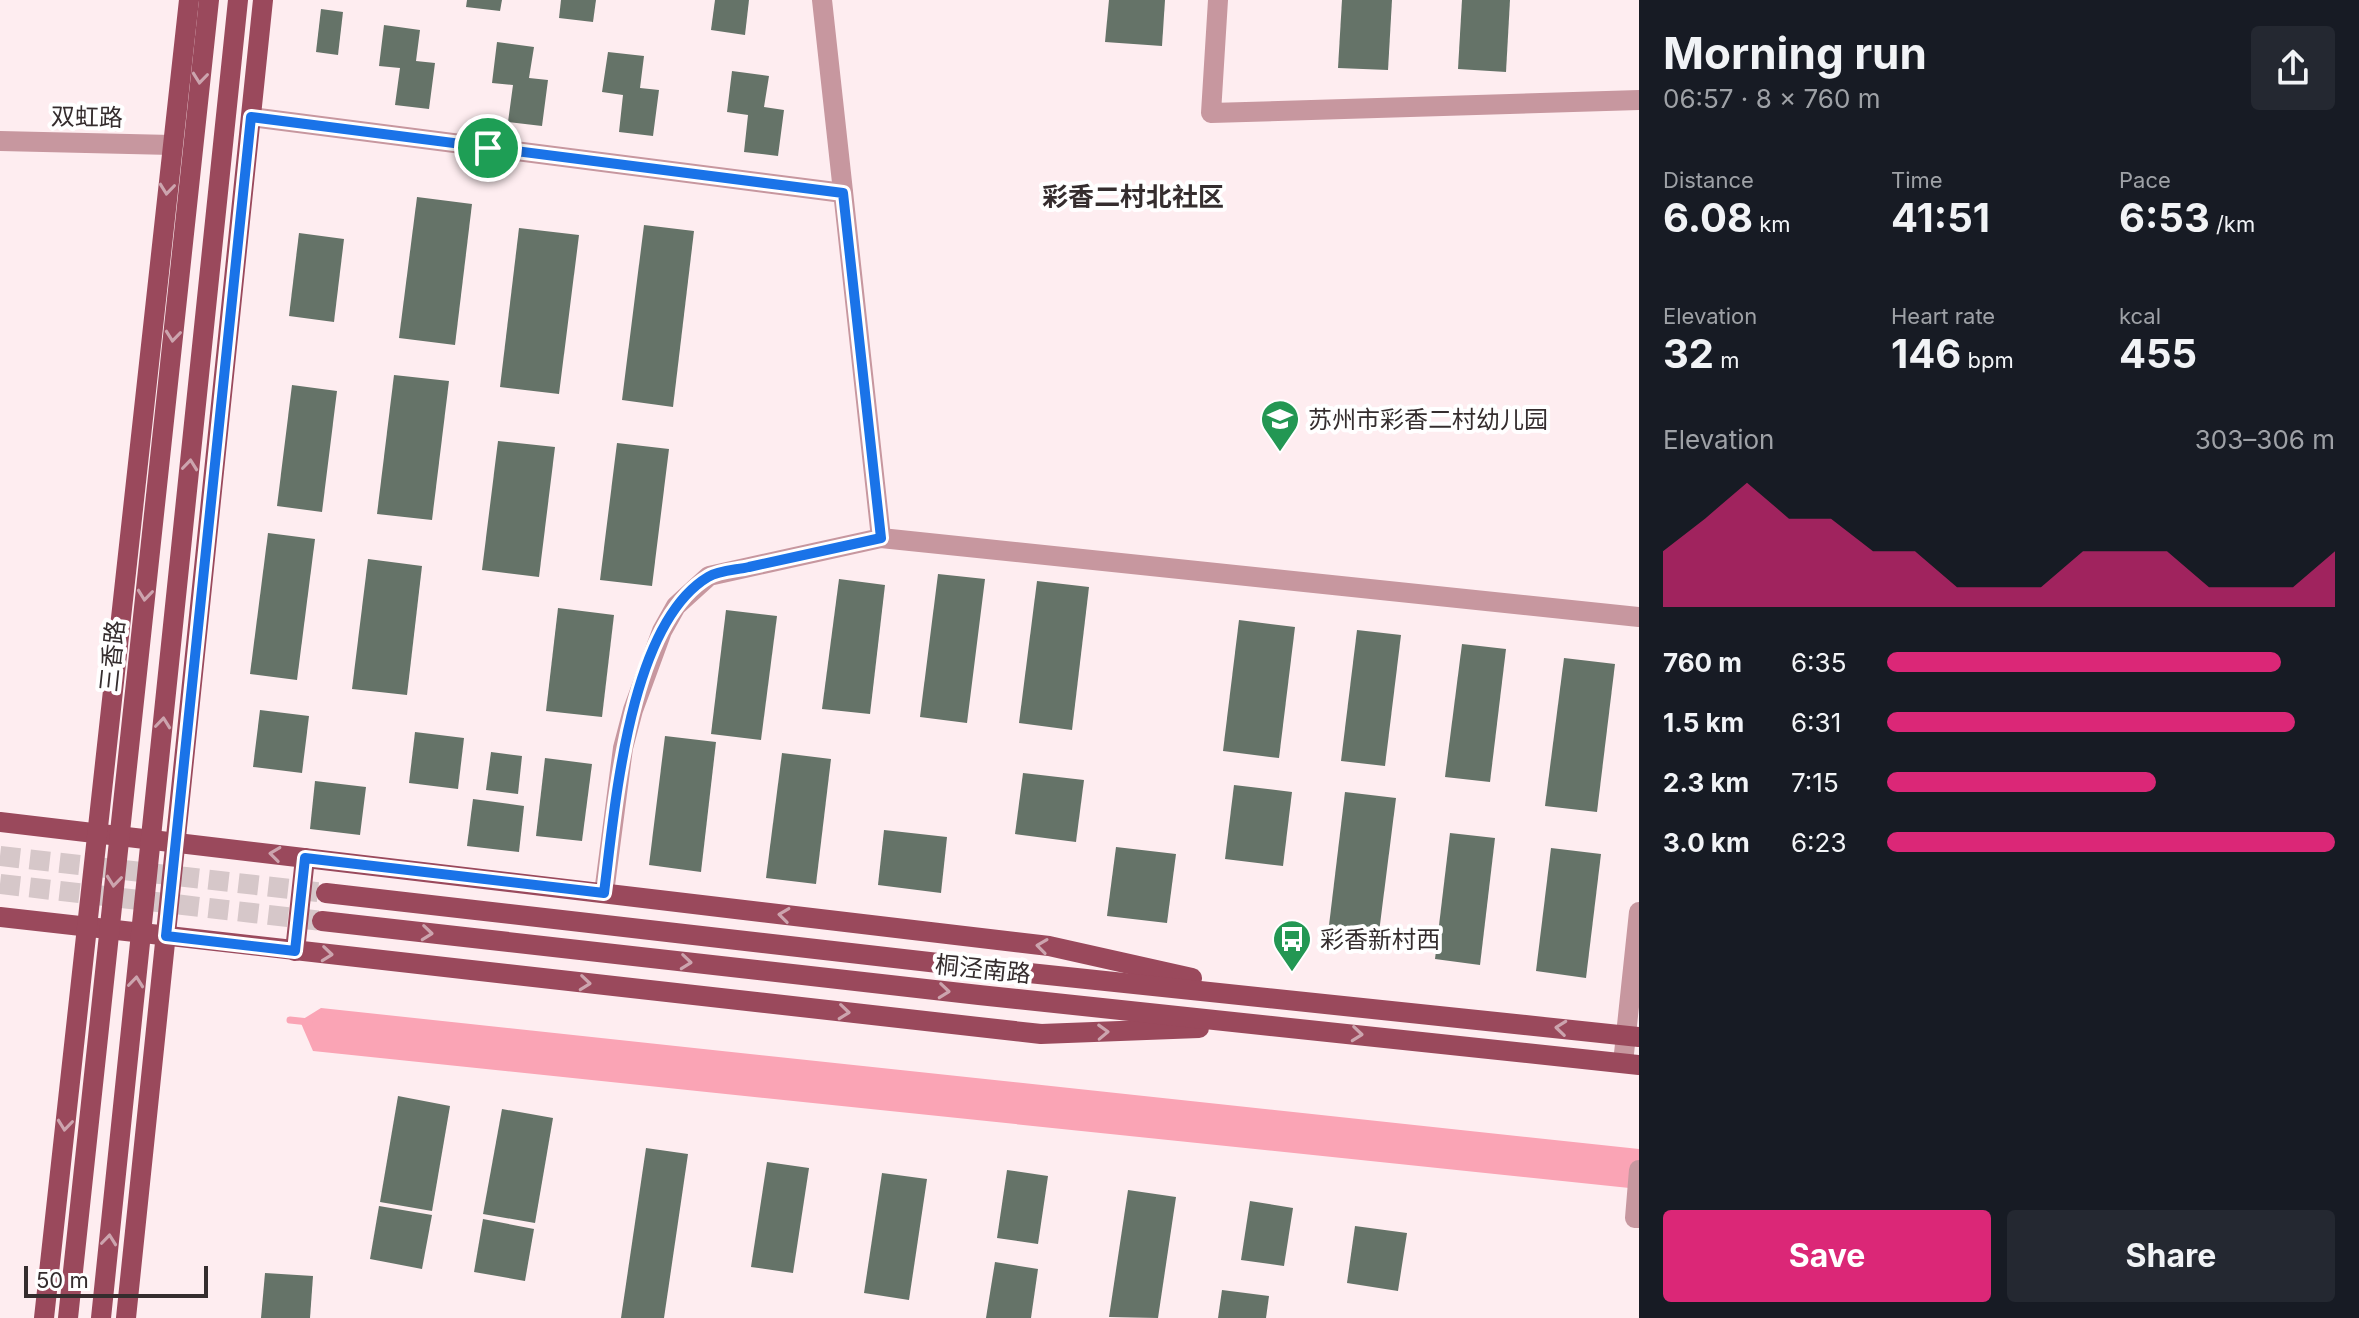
<!DOCTYPE html>
<html lang="en">
<head>
<meta charset="utf-8">
<style>
  :root { --surface:#171b24; --page:#242831; --text:#f1f3f6; --muted:#9ea1a6; --accent:#db2777 }
  body { margin:0; font-family:Inter,"Noto Sans SC",sans-serif; background:var(--page); color:var(--text); height:100vh; display:flex; flex-direction:column; font-size:30px; white-space:nowrap }
  * { box-sizing:border-box; margin:0 }
  p { font-size:26px; color:var(--muted) }
  .icon { flex:none; width:44px; height:44px; fill:none; stroke:currentColor; stroke-width:2; stroke-linecap:round; stroke-linejoin:round }
  .map { position:relative; flex:1; overflow:hidden }
  .details { display:flex; flex-direction:column; background:var(--surface); width:720px }
  .details>* { flex:none }
  .scale { position:absolute; left:24px; bottom:20px; width:184px; box-sizing:border-box; padding-left:8px; border:4px solid #352d2e; border-top:0; font-size:22px; line-height:28px; white-space:nowrap; color:#352d2e; -webkit-text-stroke:6px #fff; paint-order:stroke }
  .pin { position:absolute; display:grid; place-items:center; width:68px; height:68px; color:#fff; margin:-34px; border:4px solid #fff; border-radius:50%; box-shadow:0 2px 8px #0007 }
  .round { display:grid; place-items:center; flex:none; width:84px; height:84px; border-radius:8px; background:var(--page) }
  .headline { display:flex; align-items:center; justify-content:space-between; height:136px; padding:0 24px }
  h1 { font-size:44px; font-weight:700; line-height:60px }
  .figures { display:grid; grid-template-columns:repeat(3,1fr); gap:12px; height:136px; padding:8px 24px }
  .figures div { display:grid; align-content:center }
  .figures b { font-size:40px; font-weight:700 }
  .figures small { font-size:22px; font-weight:400 }
  .figures p { font-size:22px }
  .chart { height:224px; padding:16px 24px }
  .chart p { display:flex; justify-content:space-between }
  .chart svg { width:100%; height:144px; margin-top:8px; fill:var(--accent); opacity:.7 }
  .action { display:flex; gap:16px; margin-top:auto; padding:16px 24px }
  .action a { flex:1; height:92px; border-radius:8px; background:var(--accent); color:#fff; font-size:32px; font-weight:700; line-height:92px; text-align:center }
  .action a+a { background:var(--page); color:var(--text) }
  ul { padding:0 24px; list-style:none; font-size:26px }
  li { display:grid; grid-template-columns:128px 96px 1fr; align-items:center; height:60px }
  li i { height:20px; border-radius:10px; background:var(--accent) }
  main { display:flex; flex:1; min-height:0 }
  .map>svg:first-child { display:block }
</style>
</head>
<body>
<main>
<div class="map">
<svg width="1639" height="1318" viewBox="0 0 1639 1318">
  <rect width="100%" height="100%" fill="#feedf0"/>
  <path fill="#faa4b5" d="M321 1008 1639 1149V1189L313 1051 300 1021Z"/>
  <g fill="none" stroke-linecap="round" stroke-linejoin="round">
    <path stroke="#faa4b5" stroke-width="7" d="M290 1020 309 1022"/>
  </g>
  <g fill="#657368">
    <path d="M467 0H502L500 11 466 7Z"/>
    <path d="M561 0H596L593 22 559 18Z"/>
    <path d="M715 0H749L745 35 711 30Z"/>
    <path d="M1109 0H1165L1162 46 1105 42Z"/>
    <path d="M1342 0H1392L1388 70 1338 68Z"/>
    <path d="M1462 0H1510L1506 72 1458 69Z"/>
    <path d="M321 9 343 12 338 55 316 52Z"/>
    <path d="M384 25 420 30 416 61 435 63 429 109 395 105 400 68 379 66Z"/>
    <path d="M497 42 534 47 529 78 548 80 542 126 508 122 513 85 492 83Z"/>
    <path d="M608 52 644 56 640 88 659 90 653 136 619 132 623 95 602 92Z"/>
    <path d="M732 71 769 76 764 107 784 110 778 156 744 152 748 115 727 112Z"/>
    <path d="M417 197 472 204 455 345 399 338Z"/>
    <path d="M644 225 694 231 673 407 622 400Z"/>
    <path d="M519 228 579 235 559 394 500 387Z"/>
    <path d="M299 233 344 239 334 322 289 316Z"/>
    <path d="M394 375 449 381 432 520 377 514Z"/>
    <path d="M292 385 337 391 322 512 277 506Z"/>
    <path d="M498 441 555 447 539 577 482 570Z"/>
    <path d="M617 443 669 449 652 586 600 580Z"/>
    <path d="M268 533 315 539 297 680 250 674Z"/>
    <path d="M368 559 422 566 407 695 352 689Z"/>
    <path d="M938 574 985 579 967 723 920 717Z"/>
    <path d="M839 579 885 585 870 714 822 709Z"/>
    <path d="M1037 581 1089 587 1072 730 1019 723Z"/>
    <path d="M558 608 614 615 602 717 546 711Z"/>
    <path d="M726 610 777 616 761 740 711 734Z"/>
    <path d="M1239 620 1295 627 1279 758 1223 751Z"/>
    <path d="M1357 630 1401 635 1385 766 1341 761Z"/>
    <path d="M1462 644 1506 649 1490 782 1445 777Z"/>
    <path d="M1564 658 1615 664 1597 812 1545 806Z"/>
    <path d="M260 710 309 716 302 773 253 767Z"/>
    <path d="M415 732 464 738 458 789 409 783Z"/>
    <path d="M665 736 716 742 701 872 649 865Z"/>
    <path d="M491 752 522 756 518 794 486 790Z"/>
    <path d="M782 753 831 759 816 884 766 878Z"/>
    <path d="M545 758 592 764 582 841 536 836Z"/>
    <path d="M1023 773 1084 780 1076 842 1015 834Z"/>
    <path d="M315 781 366 787 360 835 310 829Z"/>
    <path d="M1234 785 1292 792 1283 866 1225 859Z"/>
    <path d="M1345 792 1396 798 1377 948 1327 942Z"/>
    <path d="M473 799 524 806 519 852 467 846Z"/>
    <path d="M884 830 947 837 941 893 878 885Z"/>
    <path d="M1450 833 1495 838 1480 965 1435 959Z"/>
    <path d="M1116 847 1176 854 1167 923 1107 916Z"/>
    <path d="M1551 848 1601 854 1586 978 1536 971Z"/>
    <path d="M398 1096 450 1106 432 1211 380 1202Z"/>
    <path d="M502 1109 553 1118 535 1223 483 1214Z"/>
    <path d="M646 1148 688 1154 664 1318H621Z"/>
    <path d="M767 1162 809 1168 793 1273 751 1267Z"/>
    <path d="M1007 1170 1048 1176 1038 1244 997 1238Z"/>
    <path d="M882 1173 927 1179 909 1300 864 1293Z"/>
    <path d="M1128 1190 1176 1197 1158 1318 1109 1317Z"/>
    <path d="M1250 1201 1293 1208 1284 1266 1241 1260Z"/>
    <path d="M379 1206 432 1215 422 1269 370 1259Z"/>
    <path d="M483 1219 534 1229 525 1281 474 1272Z"/>
    <path d="M1355 1226 1407 1233 1398 1291 1347 1283Z"/>
    <path d="M995 1262 1038 1269 1031 1318H986Z"/>
    <path d="M265 1273 313 1276 310 1318H261Z"/>
    <path d="M1222 1290 1269 1296 1266 1318H1218Z"/>
  </g>
  <g fill="none" stroke-linecap="round" stroke-linejoin="round">
    <g stroke="#d6c7c9" stroke-width="20" stroke-dasharray="20 10" stroke-linecap="butt">
      <path d="M0 856 326 893"/>
      <path d="M0 884 322 921"/>
    </g>
    <g stroke="#c7979f" stroke-width="20">
      <path d="M822 0 881 538"/>
      <path d="M1218 0 1211 113 1639 100"/>
      <path d="M251 117 843 193"/>
      <path d="M0 141 172 145"/>
      <path d="M604 893 623 748 633 710 662 631 676 606 709 576 881 538 1639 617"/>
      <path d="M1623 1063 1639 912"/>
      <path d="M1639 1170 1635 1218H1639"/>
    </g>
    <g stroke="#9a495c" stroke-width="20">
      <path d="M0 822 1049 946 1192 978"/>
      <path d="M326 893 982 968 1639 1037"/>
      <path d="M0 917 1041 1034 1199 1028"/>
      <path d="M322 921 979 995 1639 1065"/>
      <path d="M295 951 305 858"/>
      <path d="M44 1318 189 0"/>
      <path d="M126 1318 263 0"/>
    </g>
    <g stroke="#9a495c" stroke-width="20">
      <path d="M68 1318 209 0"/>
      <path d="M101 1318 238 0"/>
    </g>
  </g>
  <defs><path id="oneway-chevron" d="M-2-3.5L2.5 0L-2 3.5" fill="none" stroke-width="1.6" stroke-linecap="round" stroke-linejoin="round" transform="scale(2)"/></defs>
  <g stroke="#cca4ae">
    <use href="#oneway-chevron" transform="translate(200 78) rotate(96)"/>
    <use href="#oneway-chevron" transform="translate(167 189) rotate(96)"/>
    <use href="#oneway-chevron" transform="translate(173 336) rotate(96)"/>
    <use href="#oneway-chevron" transform="translate(190 465) rotate(-84)"/>
    <use href="#oneway-chevron" transform="translate(145 595) rotate(96)"/>
    <use href="#oneway-chevron" transform="translate(163 723) rotate(-84)"/>
    <use href="#oneway-chevron" transform="translate(275 854) rotate(-173)"/>
    <use href="#oneway-chevron" transform="translate(114 881) rotate(96)"/>
    <use href="#oneway-chevron" transform="translate(784 915) rotate(-173)"/>
    <use href="#oneway-chevron" transform="translate(427 933) rotate(6)"/>
    <use href="#oneway-chevron" transform="translate(1042 946) rotate(-172)"/>
    <use href="#oneway-chevron" transform="translate(327 954) rotate(6)"/>
    <use href="#oneway-chevron" transform="translate(686 962) rotate(6)"/>
    <use href="#oneway-chevron" transform="translate(136 982) rotate(-84)"/>
    <use href="#oneway-chevron" transform="translate(585 983) rotate(6)"/>
    <use href="#oneway-chevron" transform="translate(944 991) rotate(6)"/>
    <use href="#oneway-chevron" transform="translate(844 1012) rotate(6)"/>
    <use href="#oneway-chevron" transform="translate(1561 1028) rotate(-174)"/>
    <use href="#oneway-chevron" transform="translate(1103 1032) rotate(-2)"/>
    <use href="#oneway-chevron" transform="translate(1357 1034) rotate(6)"/>
    <use href="#oneway-chevron" transform="translate(65 1125) rotate(96)"/>
    <use href="#oneway-chevron" transform="translate(109 1240) rotate(-84)"/>
  </g>
  <g fill="none" stroke-linecap="round" stroke-linejoin="round">
    <defs>
      <path id="route" d="M251 117 843 193 881 538C837 548 793 557 749 567 737 570 719 570 708 577 628 625 615 809 604 893L305 858 295 951 166 936Z"/>
    </defs>
    <use href="#route" stroke="#fff" stroke-width="16"/>
    <use href="#route" stroke="#1a73e8" stroke-width="10"/>
  </g>
  <defs>
    <symbol id="school-pin" viewBox="-11 -11 22 30"><path d="M0 17L-7.5 6A9.5 9.5 0 1 1 7.5 6Z" fill="#239753" stroke="#fff"/><path d="M0-5L7-2L0 1L-7-2ZM-4 1L0 2.5L4 1V4Q0 6-4 4Z" fill="#fff"/></symbol>
    <symbol id="bus-pin" viewBox="-11 -11 22 30"><path d="M0 17L-7.5 6A9.5 9.5 0 1 1 7.5 6Z" fill="#239753" stroke="#fff"/><path d="M-5-6H5V4H4V6H2V4H-2V6H-4V4H-5ZM-3.5-4V0h7V-4ZM-3.5 1.2v1.5H-2V1.2ZM2 1.2v1.5H3.5V1.2Z" fill="#fff"/></symbol>
  </defs>
  <g fill-rule="evenodd">
    <use href="#school-pin" x="1258" y="397" width="44" height="60"/>
    <use href="#bus-pin" x="1270" y="917" width="44" height="60"/>
  </g>
  <g text-anchor="middle" dominant-baseline="central" stroke-width="8" stroke-linejoin="round" paint-order="stroke">
    <g font-size="24" fill="#352d2e" stroke="#fff">
      <text transform="translate(87 117) rotate(1)">双虹路</text>
      <text transform="translate(112 656) rotate(-84)">三香路</text>
      <text transform="translate(983 969) rotate(6)">桐泾南路</text>
    </g>
    <g font-size="24" fill="#352d2e" stroke="#fff" text-anchor="start">
      <text x="1308" y="419">苏州市彩香二村幼儿园</text>
      <text x="1320" y="939">彩香新村西</text>
    </g>
    <g font-size="26" font-weight="bold" fill="#352d2e" stroke="#fff">
      <text x="1133" y="196">彩香二村北社区</text>
    </g>
  </g>
</svg>
<div class="scale">50 m</div>
<div class="pin" style="left:488px;top:148px;background:#1e9e55"><svg class="icon" aria-label="arrive" viewBox="0 0 24 24"><path d="M6 21V4h12l-3 4 3 4H6"/></svg></div>
</div>
<section class="details">
<div class="headline"><div><h1>Morning run</h1><p>06:57 · 8 × 760 m</p></div><a class="round"><svg class="icon" aria-label="share" viewBox="0 0 24 24"><path d="M12 15V3M7 8l5-5 5 5M5 13v7h14v-7"/></svg></a></div>
<div class="figures">
<div><p>Distance</p><b>6.08<small> km</small></b></div>
<div><p>Time</p><b>41:51</b></div>
<div><p>Pace</p><b>6:53<small> /km</small></b></div>
</div>
<div class="figures">
<div><p>Elevation</p><b>32<small> m</small></b></div>
<div><p>Heart rate</p><b>146<small> bpm</small></b></div>
<div><p>kcal</p><b>455</b></div>
</div>
<div class="chart"><p><span>Elevation</span>303–306 m</p>
<svg viewBox="0 0 160 44" preserveAspectRatio="none"><path d="M0 44V27L10 17L20 6L30 17L40 17L50 27L60 27L70 38L80 38L90 38L100 27L110 27L120 27L130 38L140 38L150 38L160 27V44z"/></svg>
</div>
<ul>
<li><b>760 m</b>6:35<i style="width:88%"></i></li>
<li><b>1.5 km</b>6:31<i style="width:91%"></i></li>
<li><b>2.3 km</b>7:15<i style="width:60%"></i></li>
<li><b>3.0 km</b>6:23<i style="width:100%"></i></li>
</ul>
<div class="action"><a>Save</a><a>Share</a></div>
</section>
</main>
</body>
</html>
